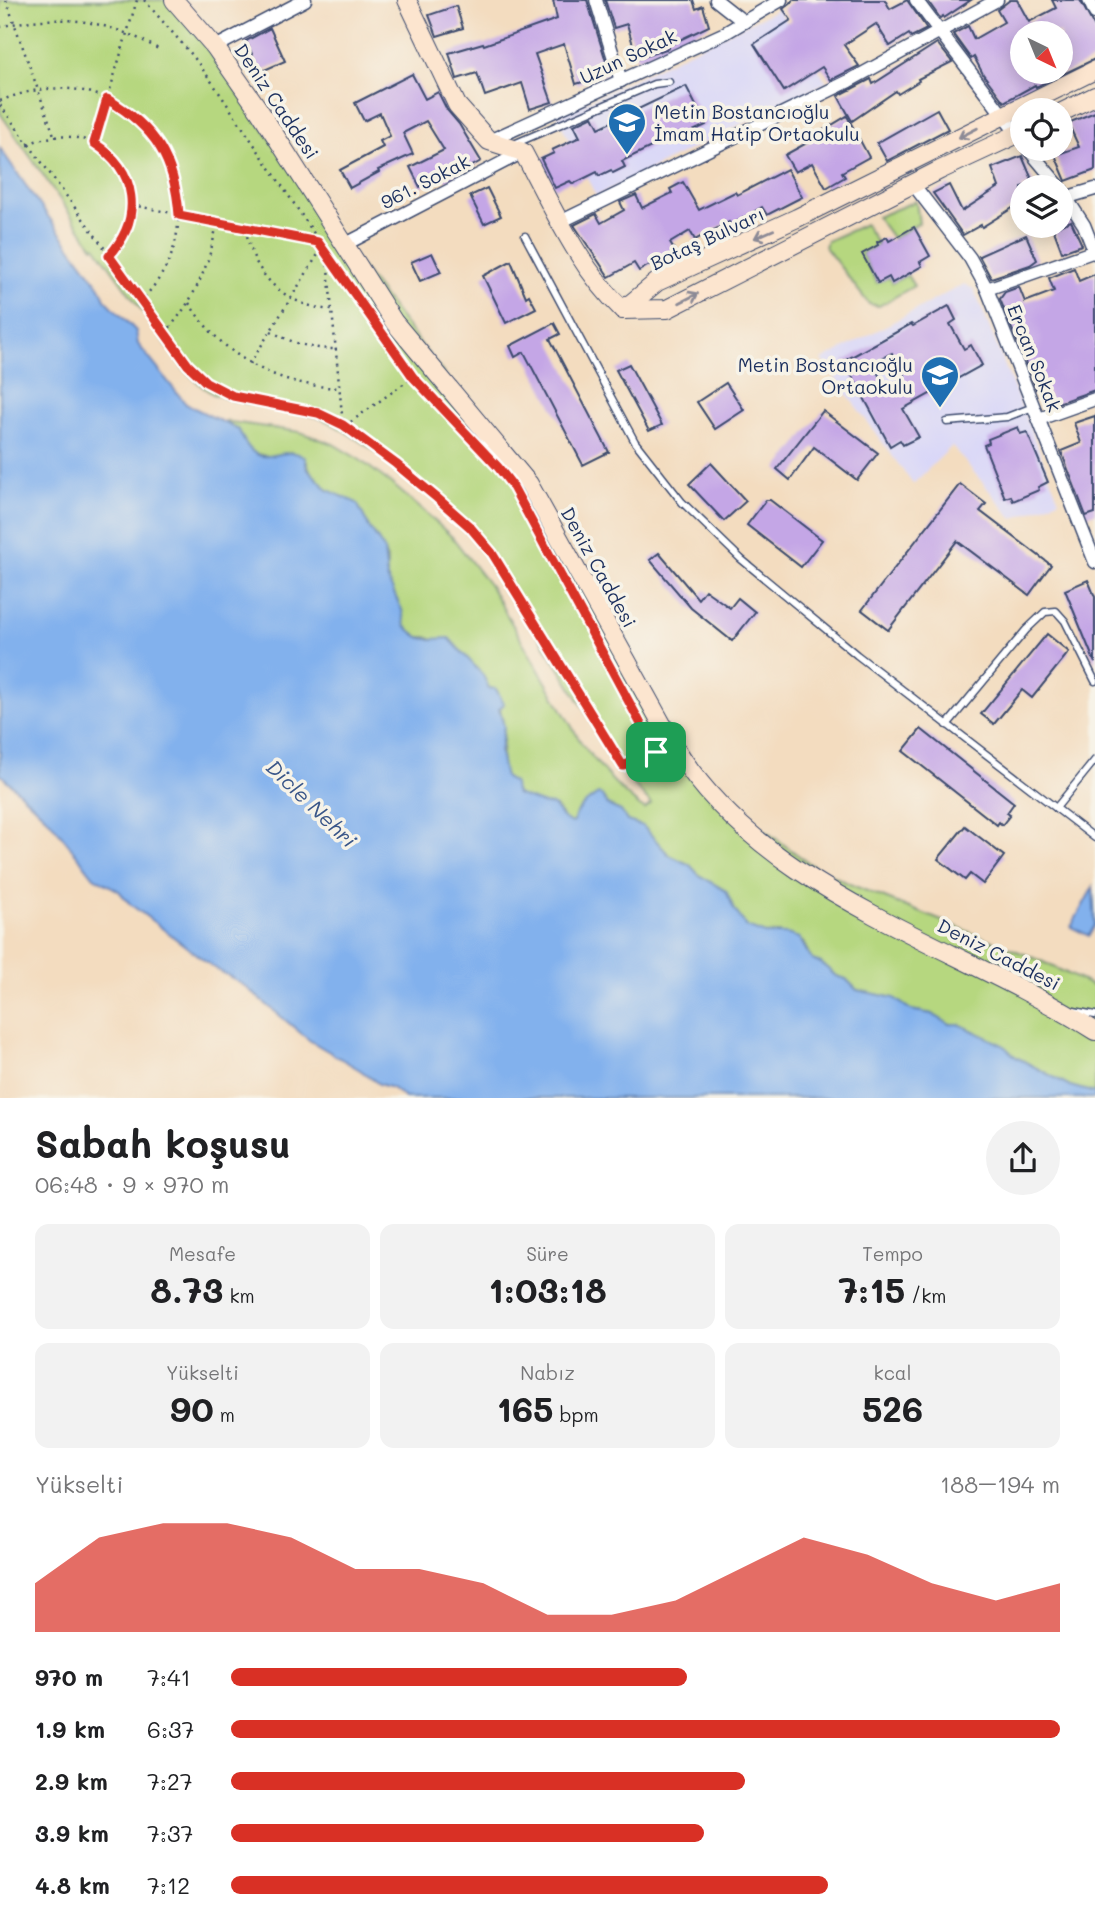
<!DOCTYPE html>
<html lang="tr">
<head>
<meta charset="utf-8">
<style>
  :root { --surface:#fff; --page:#f2f2f2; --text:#202124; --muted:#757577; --accent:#d93025 }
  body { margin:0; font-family:Mali,sans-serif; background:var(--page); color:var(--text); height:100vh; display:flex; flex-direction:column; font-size:26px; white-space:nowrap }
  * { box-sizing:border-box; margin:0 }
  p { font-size:23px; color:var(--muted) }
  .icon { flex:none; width:38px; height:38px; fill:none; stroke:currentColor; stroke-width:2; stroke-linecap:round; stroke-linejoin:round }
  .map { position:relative; height:1098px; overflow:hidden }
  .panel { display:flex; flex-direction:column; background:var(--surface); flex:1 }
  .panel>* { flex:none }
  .needle { width:46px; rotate:137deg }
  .fabs { position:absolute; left:1010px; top:21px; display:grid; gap:14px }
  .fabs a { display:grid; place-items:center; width:63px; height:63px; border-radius:50%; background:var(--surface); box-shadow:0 4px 18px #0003; font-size:35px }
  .pin { position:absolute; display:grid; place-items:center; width:60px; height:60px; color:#fff; margin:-30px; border-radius:14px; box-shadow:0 4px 10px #0006 }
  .round { display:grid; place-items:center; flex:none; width:74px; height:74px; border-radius:37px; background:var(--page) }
  .summary { display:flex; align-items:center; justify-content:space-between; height:119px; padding:0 35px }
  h1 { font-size:38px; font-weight:700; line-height:52px }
  .metrics { display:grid; grid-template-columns:repeat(3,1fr); gap:10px; height:119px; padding:7px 35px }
  .metrics div { display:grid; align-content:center; border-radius:14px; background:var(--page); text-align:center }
  .metrics b { font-size:35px; font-weight:700 }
  .metrics small { font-size:19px; font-weight:400 }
  .metrics p { font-size:19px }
  .chart { height:196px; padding:14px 35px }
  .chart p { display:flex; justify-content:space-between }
  .chart svg { width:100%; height:126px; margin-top:7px; fill:var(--accent); opacity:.7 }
  ul { padding:0 35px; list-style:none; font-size:23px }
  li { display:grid; grid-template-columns:112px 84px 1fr; align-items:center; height:52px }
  li i { height:18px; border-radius:9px; background:var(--accent) }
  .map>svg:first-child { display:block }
</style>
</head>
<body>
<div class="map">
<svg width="1095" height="1099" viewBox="0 0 1095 1099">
  <rect width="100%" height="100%" fill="#f7f3e8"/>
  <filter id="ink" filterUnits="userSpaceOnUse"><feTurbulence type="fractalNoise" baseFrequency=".0143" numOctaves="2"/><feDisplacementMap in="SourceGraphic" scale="14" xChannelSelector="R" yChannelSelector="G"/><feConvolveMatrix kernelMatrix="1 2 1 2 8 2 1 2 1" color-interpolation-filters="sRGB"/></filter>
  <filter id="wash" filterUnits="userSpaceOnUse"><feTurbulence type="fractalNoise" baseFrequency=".00686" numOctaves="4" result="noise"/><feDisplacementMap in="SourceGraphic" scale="28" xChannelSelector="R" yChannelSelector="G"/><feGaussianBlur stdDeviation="1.57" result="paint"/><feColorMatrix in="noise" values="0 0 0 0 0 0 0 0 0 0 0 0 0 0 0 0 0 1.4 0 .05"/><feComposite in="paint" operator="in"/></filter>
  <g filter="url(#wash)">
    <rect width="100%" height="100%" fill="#f3dcbf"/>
    <g fill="#d9d7f8">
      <path d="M778 9 827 82 596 196 557 116Z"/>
      <path d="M964 284 974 289 1059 500 1013 519 952 446 913 484 822 360Z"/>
    </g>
    <g fill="#b6d77f" stroke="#68836e" stroke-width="2">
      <path d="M0 0H174L344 245 509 458 676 748 749 819 813 866 852 885 1039 960 1095 987V1093L1070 1086 1016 1057 985 1036 959 1024H949L932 1014 911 1010 893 998 857 990 846 979 836 976 821 963 812 960 803 942 778 933 764 934 747 927 734 909 726 891 699 875 689 864 669 855 643 826 627 821 621 811 607 805 604 798C588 799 577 806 574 822L571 823 562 817 557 808 516 795C515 785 505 781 503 772 499 753 506 739 503 722 501 712 498 701 497 690L489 689 483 675 449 638 434 640 430 637H419L404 626 387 578V559L379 541 369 527 360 509 328 490 311 473 307 462 291 452 270 457 253 453 243 441 239 430 224 421 300 432 333 444 360 460 392 484 426 513 452 537 490 586 582 744C600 767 617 788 641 807L645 809 651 804 624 773 489 555C451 505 383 453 329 422L317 417 232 400 213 394 203 387 185 370 95 246 93 247 0 113Z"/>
      <path d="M916 201 919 223 893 239 877 217Z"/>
      <path d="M865 224 878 245 862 254 877 283 889 277 892 283 907 275 914 286 879 306 869 304 825 247 827 241Z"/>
    </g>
    <g fill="#82b1ed" stroke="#4e70a6" stroke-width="2">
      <path d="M0 148 31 193 100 287 105 299 136 331 138 344 186 404 239 430C259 479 278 441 305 457L307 468 328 490 357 503 369 527 384 549 387 578 402 610 405 626C409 629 415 635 419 637 428 641 440 638 449 638L483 675 489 688 496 689 504 704 499 709 504 726 500 752 505 778C520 786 511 783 516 794L544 804 553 805 562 817 571 823 574 822C575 809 588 801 598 794L602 795 607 805 621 811 627 821 643 826 669 855 690 865 699 875 726 891 734 909 747 927 765 934H787L799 938 812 960 821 963 836 976 846 979 857 990 894 998 911 1010 932 1014 949 1024H959L1003 1045 1016 1057 1070 1086 1095 1093V1098H405L392 1088 379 1084 360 1070 309 1040 242 984 213 967 130 904 119 891 94 877 50 821 0 774Z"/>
      <path d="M1093 887 1095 925 1089 936 1071 927Z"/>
    </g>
    <g id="blocks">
      <g fill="#c4a6e6" fill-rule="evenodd">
        <path d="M553 0H587L610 74 576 84 564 44 535 54 552 102 530 109 522 83 485 96 477 73 457 79 449 53 483 43 484 45 557 19Z"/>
        <path d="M605 0H693L696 9 703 6 709 26 669 45V48L637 59 627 24 614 28Z"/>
        <path d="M794 0H885L890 9 907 0 927 29 911 37 909 34 890 46 876 24 844 45 859 66 831 80 822 67 784 91 754 44 791 20 783 9Z"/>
        <path d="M927 0H971L944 18 943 16 940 18Z"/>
        <path d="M1010 0H1017L1029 22 1056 8 1052 0H1080L1095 28V59L1036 87 1035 85 1004 102 983 74 974 57 971 59 953 34 968 26 974 39 1004 22 997 10ZM1022 33H1060V72H1022Z"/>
        <path d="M456 6 463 28 437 36 429 15Z"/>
        <path d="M270 28 285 61 260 72 246 41Z"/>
        <path d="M937 43 952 62 918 79 919 81 898 94 896 91 852 121 838 96 871 79 873 84Z"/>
        <path d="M412 74 425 99 438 92 447 110 459 124 481 161 446 181 443 176 420 187 410 167 444 150 426 121 403 133 413 154 378 170 379 172 350 188 340 170 383 147 380 141 390 136 380 113 364 121 355 103Z"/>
        <path d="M686 86 706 125 693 131 695 135 684 141 680 133 622 161 625 167 613 173 611 170 599 176 597 172 573 184 570 181 555 188 541 159 554 153 552 150 580 137 574 125 593 116 599 128Z"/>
        <path d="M937 109 948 129 887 161 877 143Z"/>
        <path d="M1095 112V170L1066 181 1055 155 1079 147 1068 123Z"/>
        <path d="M847 116 869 157 842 172 845 177 826 188 812 163 795 172 785 155 814 139 812 137Z"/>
        <path d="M1022 156 1034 184 1022 187V202L982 227 981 225 963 235 933 193 949 185 962 211 999 187 992 168Z"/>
        <path d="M787 169 802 197 767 215 762 207 731 225 729 222 695 240 690 231 670 243 677 255 661 265 658 260 639 271 634 263 609 277 574 225 596 214 601 223 624 210 620 202 636 195 642 208 672 193 670 189 683 182 699 210 735 192 737 195Z"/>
        <path d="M487 188 501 216 484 224 470 196Z"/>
        <path d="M1071 221 1082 245 1062 252 1053 228Z"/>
        <path d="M914 227 930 256 920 262 922 266 892 283 889 277 878 283 862 254 878 245 877 242 887 237 889 241Z"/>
        <path d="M1026 235 1037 260 1030 265 991 278 979 256Z"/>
        <path d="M432 253 441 272 420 281 411 262Z"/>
        <path d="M511 261 526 297 529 295 536 308 506 323 483 276Z"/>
        <path d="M1074 268 1079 281 1095 274V390L1052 405 1044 385 1036 389 1000 299 1005 292 1019 287 1025 302 1054 291 1049 278Z"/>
        <path d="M949 306 956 320 950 324 964 349 971 345 982 365 903 409 919 437 903 445 900 440 890 446 844 361 911 324 913 326ZM892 353 905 377 886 388 872 363Z"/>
        <path d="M554 323 560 334 550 339 609 452 583 465 524 352 515 357 510 346Z"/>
        <path d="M629 364 662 425 649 431 616 370Z"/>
        <path d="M726 383 744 410 715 429 697 402Z"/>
        <path d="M823 411 878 453 857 480 814 447 790 480 777 469Z"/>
        <path d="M1095 416V513L1086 516 1061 451 1081 443 1074 423Z"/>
        <path d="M1018 427 1020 434 1027 432 1048 482 1038 487 1039 490 1013 501 1011 496 1005 498 984 445 989 443 988 439Z"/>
        <path d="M711 463 746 501 724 521 689 484Z"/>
        <path d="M960 484 986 504 980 511 1051 565 1029 595 957 541 888 630 862 610Z"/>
        <path d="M766 500H770L822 540 801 567 747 525Z"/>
        <path d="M659 553 698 599 705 590 730 608 738 598 755 612 732 641 691 608 650 560Z"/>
        <path d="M1088 580 1095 597V663L1065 590Z"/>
        <path d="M1047 634 1069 652 1032 698 1022 690 994 724 981 714Z"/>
        <path d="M921 729 1014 803 1007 813 1010 815 1002 825 999 822 997 825 903 751Z"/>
        <path d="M965 826 1004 856 983 884 970 874 965 880 938 859Z"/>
      </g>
    </g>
  </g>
  <g filter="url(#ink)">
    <use href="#blocks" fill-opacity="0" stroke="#3b496d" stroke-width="2"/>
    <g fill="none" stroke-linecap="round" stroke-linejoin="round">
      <defs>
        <g id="lane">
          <path d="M514 144 654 84 669 82"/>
          <path d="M525 236 635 442 682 502 741 559 857 655 1095 838"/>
          <path d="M947 422 1007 417 1033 407"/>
          <path d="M947 725 1026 630 1045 612 1056 611 1065 621 1095 681"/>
          <path d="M1056 808 1095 760"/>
          <path d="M1074 1011 1095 1015"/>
        </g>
        <g id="street">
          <path d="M596 0 621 81"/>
          <path d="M716 0 744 22"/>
          <path d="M916 0 1020 138"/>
          <path d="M1089 0 1095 13"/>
          <path d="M215 47 305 0"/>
          <path d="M489 141 725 33 781 0"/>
          <path d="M1028 149 1060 187"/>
          <path d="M913 184 970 258 987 289 1095 562"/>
          <path d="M1060 188 1084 225 1095 253"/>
          <path d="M1068 197 1095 189"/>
          <path d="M560 222 849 81 997 0"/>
          <path d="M344 245 523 152"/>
          <path d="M987 289 1095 251"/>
          <path d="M1039 419 1095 399"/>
        </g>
        <g id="secondary">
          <path d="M174 0 215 47 259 110 394 322 529 484 673 744C762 893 955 942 1095 1031"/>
          <path d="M407 0 457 105 489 141 523 152C552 206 578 267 623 310"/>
          <path d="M1060 113 1095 96"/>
          <path d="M623 310 657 282 797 218 1095 70"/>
          <path d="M623 310 667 309 940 170 1022 132"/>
        </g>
      </defs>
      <use href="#lane" stroke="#3b496d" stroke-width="9"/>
      <use href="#street" stroke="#3b496d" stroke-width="15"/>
      <use href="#secondary" stroke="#3b496d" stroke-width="20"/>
      <g stroke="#3b496d" stroke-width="2.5" stroke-dasharray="2 5" stroke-linecap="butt">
        <path d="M6 0 54 135"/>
        <path d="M144 0 193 56 214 85 396 355 465 432"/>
        <path d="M0 27C57 12 110 20 160 50"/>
        <path d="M0 101C27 90 55 85 84 91 158 108 198 192 169 261 162 276 152 289 141 301"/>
        <path d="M0 105 197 375C242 410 299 397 346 427 387 453 455 506 485 544 506 572 522 605 541 635 567 679 595 722 623 766L659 751"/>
        <path d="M94 143 137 0"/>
        <path d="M28 144C104 111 165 193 109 256"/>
        <path d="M132 205 317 242"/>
        <path d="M246 229C252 275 285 306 332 310"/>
        <path d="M327 258 343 425"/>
        <path d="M189 303C223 357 275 385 339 388"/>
        <path d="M271 331C291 343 311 349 336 349"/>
        <path d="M165 333C194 301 210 265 217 222"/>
        <path d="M250 364 322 248 328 245"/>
        <path d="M345 426 413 377"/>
        <path d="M526 512 656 752"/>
      </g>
      <use href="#lane" stroke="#fff" stroke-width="6"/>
      <use href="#street" stroke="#fff" stroke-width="12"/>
      <use href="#secondary" stroke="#fce5cf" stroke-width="18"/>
    </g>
    <defs><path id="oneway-shaft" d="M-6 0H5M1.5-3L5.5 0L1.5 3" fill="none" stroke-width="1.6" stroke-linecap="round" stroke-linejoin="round" transform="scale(1.75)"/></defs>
    <g stroke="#8c8a96">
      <use href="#oneway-shaft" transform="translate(968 133) rotate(153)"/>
      <use href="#oneway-shaft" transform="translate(764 234) rotate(156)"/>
      <use href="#oneway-shaft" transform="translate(689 298) rotate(-27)"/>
    </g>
  </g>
  <g fill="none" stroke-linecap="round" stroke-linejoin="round" filter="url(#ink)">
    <defs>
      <path id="route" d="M107 99C155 127 175 159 179 215L318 242 413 377 498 467 512 485 656 752 623 766 492 553 470 527 437 498 396 464 343 425 318 413 233 396 206 382 188 365 109 256C143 218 138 171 94 143Z"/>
    </defs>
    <use href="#route" stroke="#fff" stroke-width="14"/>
    <use href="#route" stroke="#d93025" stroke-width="9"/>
  </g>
  <defs>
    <symbol id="school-pin" viewBox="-11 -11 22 30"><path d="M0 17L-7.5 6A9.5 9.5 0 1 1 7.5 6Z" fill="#1f6fb2" stroke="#f7f3e8"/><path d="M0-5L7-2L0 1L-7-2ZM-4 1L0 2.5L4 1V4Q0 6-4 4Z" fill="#fff"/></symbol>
  </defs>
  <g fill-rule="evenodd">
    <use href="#school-pin" x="605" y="100" width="44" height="60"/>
    <use href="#school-pin" x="918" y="353" width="44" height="60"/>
  </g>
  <g text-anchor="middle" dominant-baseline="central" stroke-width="7" stroke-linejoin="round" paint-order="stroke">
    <g font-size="19" fill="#1b2f5e" stroke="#f7f3e8">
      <text transform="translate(628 56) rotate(-25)">Uzun Sokak</text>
      <text transform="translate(277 101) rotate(56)">Deniz Caddesi</text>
      <text transform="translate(425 181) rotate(-27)">961. Sokak</text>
      <text transform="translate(707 238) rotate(-25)">Botaş Bulvarı</text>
      <text transform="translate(1035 358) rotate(68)">Ercan Sokak</text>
      <text transform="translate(599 567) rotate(61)">Deniz Caddesi</text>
      <text transform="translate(999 954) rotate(27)">Deniz Caddesi</text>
    </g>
    <g font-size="19" fill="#1b2f5e" stroke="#f7f3e8" text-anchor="start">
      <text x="654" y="111">Metin Bostancıoğlu<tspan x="654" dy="22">İmam Hatip Ortaokulu</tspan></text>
      <text x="913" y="364" text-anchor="end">Metin Bostancıoğlu<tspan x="913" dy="22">Ortaokulu</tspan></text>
    </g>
    <g font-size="21" font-style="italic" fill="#3a5689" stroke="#f7f3e8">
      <text transform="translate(312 803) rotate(44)">Dicle Nehri</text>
    </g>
  </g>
</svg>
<div class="fabs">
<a><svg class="needle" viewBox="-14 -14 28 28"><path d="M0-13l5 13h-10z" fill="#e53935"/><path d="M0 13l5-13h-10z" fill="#757577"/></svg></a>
<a><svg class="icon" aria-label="locate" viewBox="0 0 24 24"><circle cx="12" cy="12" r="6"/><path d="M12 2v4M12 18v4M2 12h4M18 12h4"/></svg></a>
<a><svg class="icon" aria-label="layers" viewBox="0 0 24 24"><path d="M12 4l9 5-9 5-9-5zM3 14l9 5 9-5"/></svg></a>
</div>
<div class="pin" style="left:656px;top:752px;background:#1e9e55"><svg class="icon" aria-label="arrive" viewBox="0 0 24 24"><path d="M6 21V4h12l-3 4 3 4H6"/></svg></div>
</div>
<section class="panel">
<div class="summary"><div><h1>Sabah koşusu</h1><p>06:48 · 9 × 970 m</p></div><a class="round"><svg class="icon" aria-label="share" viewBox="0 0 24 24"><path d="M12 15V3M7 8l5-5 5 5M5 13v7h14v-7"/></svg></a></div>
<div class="metrics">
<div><p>Mesafe</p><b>8.73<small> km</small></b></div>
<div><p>Süre</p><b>1:03:18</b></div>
<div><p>Tempo</p><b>7:15<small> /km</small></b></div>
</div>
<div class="metrics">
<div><p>Yükselti</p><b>90<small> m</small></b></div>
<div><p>Nabız</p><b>165<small> bpm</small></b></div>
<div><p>kcal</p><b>526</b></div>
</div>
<div class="chart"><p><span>Yükselti</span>188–194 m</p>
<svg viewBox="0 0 160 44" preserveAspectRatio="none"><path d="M0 44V27L10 11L20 6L30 6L40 11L50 22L60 22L70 27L80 38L90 38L100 33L110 22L120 11L130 17L140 27L150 33L160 27V44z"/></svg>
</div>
<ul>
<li><b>970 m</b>7:41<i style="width:55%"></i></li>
<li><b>1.9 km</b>6:37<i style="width:100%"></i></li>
<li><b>2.9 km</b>7:27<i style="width:62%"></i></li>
<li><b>3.9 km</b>7:37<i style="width:57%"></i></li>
<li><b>4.8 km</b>7:12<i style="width:72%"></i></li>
</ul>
</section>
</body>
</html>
